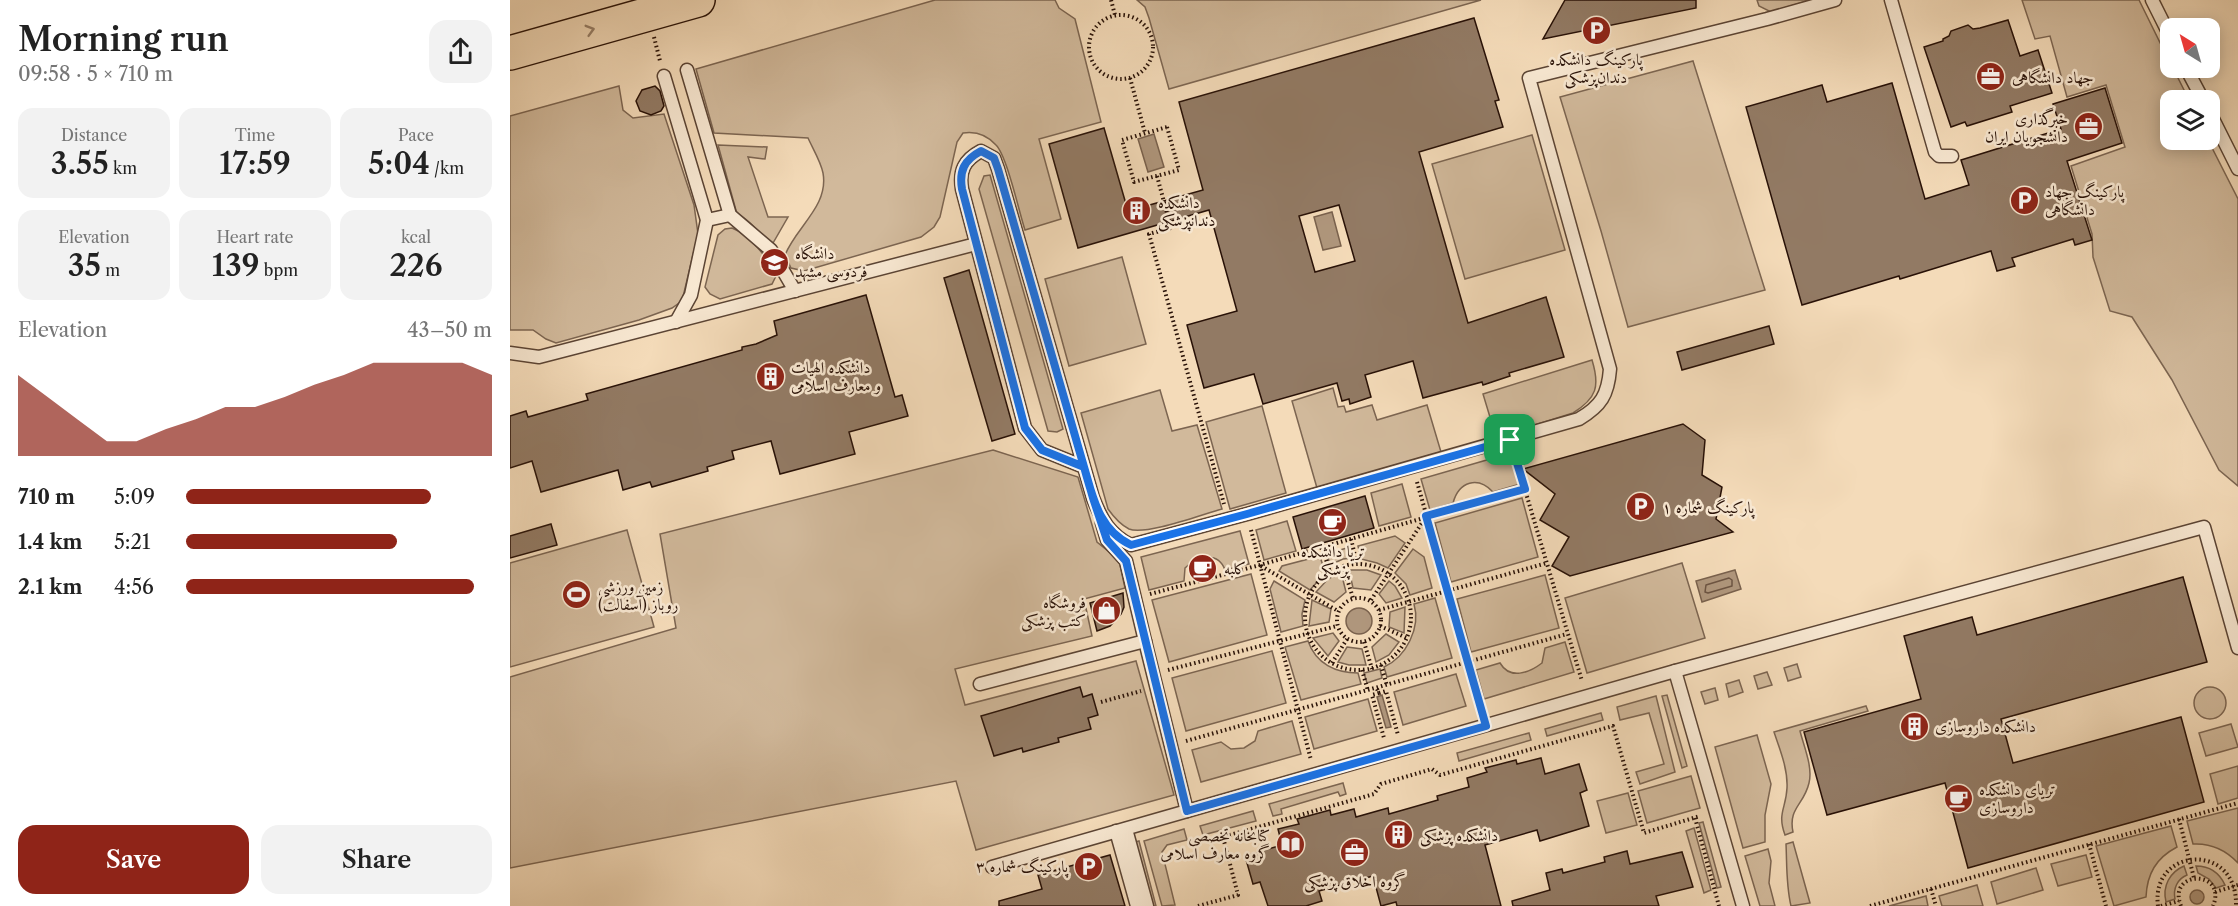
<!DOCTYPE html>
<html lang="en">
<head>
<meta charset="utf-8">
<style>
  :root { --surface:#fff; --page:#f2f2f2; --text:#222; --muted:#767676; --accent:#8f2418 }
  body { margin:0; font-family:"Libre Caslon Text",Amiri,serif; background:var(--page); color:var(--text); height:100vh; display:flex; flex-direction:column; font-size:22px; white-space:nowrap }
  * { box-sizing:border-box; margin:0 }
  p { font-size:20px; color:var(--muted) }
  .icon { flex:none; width:33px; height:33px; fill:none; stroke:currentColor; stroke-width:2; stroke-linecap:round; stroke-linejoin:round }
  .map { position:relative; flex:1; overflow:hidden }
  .side { display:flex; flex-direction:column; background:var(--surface); width:510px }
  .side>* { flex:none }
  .needle { width:39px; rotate:323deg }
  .buttons { position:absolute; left:1650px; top:18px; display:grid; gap:12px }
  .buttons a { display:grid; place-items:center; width:60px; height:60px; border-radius:12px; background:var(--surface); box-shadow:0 3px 15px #0003; font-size:30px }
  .pin { position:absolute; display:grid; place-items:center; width:51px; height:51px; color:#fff; margin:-26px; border-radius:12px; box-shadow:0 3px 9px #0006 }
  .round { display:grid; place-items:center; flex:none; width:63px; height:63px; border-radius:18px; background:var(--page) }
  .overview { display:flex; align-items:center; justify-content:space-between; height:102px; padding:0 18px }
  h1 { font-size:33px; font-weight:600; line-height:45px }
  .figures { display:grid; grid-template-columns:repeat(3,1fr); gap:9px; height:102px; padding:6px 18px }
  .figures div { display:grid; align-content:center; border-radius:15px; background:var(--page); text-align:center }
  .figures b { font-size:30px; font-weight:600 }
  .figures small { font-size:16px; font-weight:400 }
  .figures p { font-size:16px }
  .chart { height:168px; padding:12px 18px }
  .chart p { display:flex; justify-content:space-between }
  .chart svg { width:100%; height:108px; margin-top:6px; fill:var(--accent); opacity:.7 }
  .cta { display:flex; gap:12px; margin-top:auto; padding:12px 18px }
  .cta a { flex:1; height:69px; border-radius:18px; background:var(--accent); color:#fff; font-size:24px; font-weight:600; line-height:69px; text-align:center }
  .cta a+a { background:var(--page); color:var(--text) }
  ul { padding:0 18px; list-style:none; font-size:20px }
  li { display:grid; grid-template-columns:96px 72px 1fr; align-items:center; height:45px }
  li i { height:15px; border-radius:8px; background:var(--accent) }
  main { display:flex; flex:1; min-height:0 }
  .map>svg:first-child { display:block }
</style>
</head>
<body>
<main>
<section class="side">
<div class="overview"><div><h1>Morning run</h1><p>09:58 · 5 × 710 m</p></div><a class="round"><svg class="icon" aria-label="share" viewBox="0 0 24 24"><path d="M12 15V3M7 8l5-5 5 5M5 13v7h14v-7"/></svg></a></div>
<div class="figures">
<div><p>Distance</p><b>3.55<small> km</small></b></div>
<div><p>Time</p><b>17:59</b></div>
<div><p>Pace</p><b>5:04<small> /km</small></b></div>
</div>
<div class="figures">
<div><p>Elevation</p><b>35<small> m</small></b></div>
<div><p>Heart rate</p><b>139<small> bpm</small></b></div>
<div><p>kcal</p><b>226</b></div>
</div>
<div class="chart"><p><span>Elevation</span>43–50 m</p>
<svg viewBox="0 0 160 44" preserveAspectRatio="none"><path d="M0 44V11L10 20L20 29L30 38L40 38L50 33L60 29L70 24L80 24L90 20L100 15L110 11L120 6L130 6L140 6L150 6L160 11V44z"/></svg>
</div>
<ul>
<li><b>710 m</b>5:09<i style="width:80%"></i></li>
<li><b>1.4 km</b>5:21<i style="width:69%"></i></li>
<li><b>2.1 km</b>4:56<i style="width:94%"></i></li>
</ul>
<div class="cta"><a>Save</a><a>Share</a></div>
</section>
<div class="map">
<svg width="1728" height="906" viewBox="0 0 1728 906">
  <rect width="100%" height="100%" fill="#f4dbb9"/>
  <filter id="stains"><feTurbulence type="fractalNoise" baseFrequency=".00333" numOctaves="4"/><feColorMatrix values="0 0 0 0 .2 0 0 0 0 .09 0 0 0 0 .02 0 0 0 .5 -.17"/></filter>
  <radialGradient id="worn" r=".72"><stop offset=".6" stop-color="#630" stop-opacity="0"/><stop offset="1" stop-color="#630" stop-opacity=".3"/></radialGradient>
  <g fill="#d1b99b" stroke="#7c6551" stroke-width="1.5">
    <path d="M425 0H545L549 8 565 19 591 122 529 139 551 219 515 230C509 212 497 156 486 145 477 135 466 131 453 133L447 142 430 217 424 227 411 237 294 271 281 268 275 255C286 227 319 206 313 173 311 162 303 149 298 138L204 133 186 69Z"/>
    <path d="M627 0H971L659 89 639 18 635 7Z"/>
    <path d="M1247 0H1300L1261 12 1249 6Z"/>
    <path d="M1512 0H1629L1660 63V68H1663L1679 100H1660V140H1698L1728 199V486L1709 470 1662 380 1622 317 1600 311 1583 257 1582 234 1561 166 1615 147 1596 85 1557 97 1540 36 1525 39Z"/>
    <path d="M1183 61 1255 290 1118 327 1091 231 1050 97Z"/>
    <path d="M109 86 113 110 123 118 154 114 184 205 188 234 172 301 162 308 129 320 46 343 36 339 23 330H0V116Z"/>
    <path d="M1022 135 1055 250 955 279 922 164Z"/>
    <path d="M208 145 257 147 255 159 238 157 258 217H278L263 243C249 236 243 221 227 214Z"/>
    <path d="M480 175 553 429 547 432 538 431 469 189 474 176Z"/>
    <path d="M222 228C240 235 259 259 266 276L262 284 210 299 200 294 195 287 208 235 215 229Z"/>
    <path d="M612 257 636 344 559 366 535 279Z"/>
    <path d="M1082 360C1090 386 1087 398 1063 413L986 437 973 394Z"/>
    <path d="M823 388 828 407 834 406 836 412 862 405 867 420 917 405 931 452 807 488 782 401Z"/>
    <path d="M650 390 662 431 687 425 712 509C693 514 635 536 619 529 611 525 603 516 598 509L571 413Z"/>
    <path d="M752 406 776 493 720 509 696 422Z"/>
    <path d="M483 450 568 477 587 542 609 560 615 588 574 599 582 636 445 669 455 705 626 661 664 795 466 850 446 781 0 868V677L166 628 150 534Z"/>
    <path d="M1001 453 1010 484 983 492C968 476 949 481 943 503L920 510 911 479Z"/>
    <path d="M892 484 901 517 869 526 861 493Z"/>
    <path d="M1012 498 1028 557 941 582 925 523Z"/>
    <path d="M777 521 786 551 754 560 746 530Z"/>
    <path d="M117 530 144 627 0 667V563Z"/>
    <path d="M730 531 739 564 715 570C708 551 687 556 675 568L674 581 639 590 631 557Z"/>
    <path d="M885 536 895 543 878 568 867 563 851 559 848 546Z"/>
    <path d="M840 547 843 558 833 559 820 565 817 554Z"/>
    <path d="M903 549 914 557 922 588 900 595 896 584 885 573Z"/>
    <path d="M810 556 815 573 800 590 769 571 772 566Z"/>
    <path d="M1172 563 1195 638 1077 673 1055 598Z"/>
    <path d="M839 570H857L871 575 861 590 843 588Z"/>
    <path d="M831 572 836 592 824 602 806 592 818 579Z"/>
    <path d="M741 574 757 635 659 662 642 600Z"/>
    <path d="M1035 575 1049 628 961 652 947 599Z"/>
    <path d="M764 581 795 600 792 614 793 626 771 632 760 589Z"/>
    <path d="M879 581 885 586 892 598 876 603 869 594Z"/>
    <path d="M925 598 942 658 877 677 874 667C896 657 911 628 904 604Z"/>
    <path d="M802 600 821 609 819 622 799 626Z"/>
    <path d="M895 607 894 633 879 627 880 612Z"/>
    <path d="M823 633 829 641 818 656 803 638Z"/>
    <path d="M876 634 889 642 879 655 866 662 862 647Z"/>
    <path d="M798 641C806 664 826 673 848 673L851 684 791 700 775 647Z"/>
    <path d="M1055 642 1064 672 974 699 966 670 990 663C1000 680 1019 673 1032 663L1035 648Z"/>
    <path d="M837 647 852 649 856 665H839L828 662Z"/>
    <path d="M762 651 776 703 676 731 662 678Z"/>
    <path d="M1287 664 1291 677 1278 681 1274 668Z"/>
    <path d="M870 669 872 678 857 683 854 673Z"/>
    <path d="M1257 672 1262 685 1248 689 1244 676Z"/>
    <path d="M946 674 956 706 893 725 884 692Z"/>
    <path d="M1229 680 1233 692 1219 697 1216 684Z"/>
    <circle cx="1700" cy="703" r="16"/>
    <path d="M1205 688 1208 700 1195 704 1191 692Z"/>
    <path d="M1157 695 1177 766 1172 768 1152 696Z"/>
    <path d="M1146 696 1165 772 1130 784 1126 772 1154 764 1139 713 1110 720 1107 707Z"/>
    <path d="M858 699 867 731 804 749 795 717Z"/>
    <path d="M1356 706 1358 711 1290 731C1294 747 1303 767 1299 783 1294 805 1278 808 1283 832L1275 835C1267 813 1276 809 1277 788 1278 769 1270 750 1264 732Z"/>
    <path d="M1091 713 1093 720 1037 736 1035 729Z"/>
    <path d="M782 721 791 754 691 782 682 750 711 742 721 749 734 748 745 741 748 731Z"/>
    <path d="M1721 724 1728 747 1696 756 1689 733Z"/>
    <path d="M1019 733 1021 740 949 761 947 753Z"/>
    <path d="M1247 735 1261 784 1255 815V842L1233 848 1205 747Z"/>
    <path d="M1728 766V798L1708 804 1700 774Z"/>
    <path d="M1181 776 1190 808 1137 823 1128 791Z"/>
    <path d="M833 783 836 794 830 796 828 792 771 809 772 814 763 816 759 804Z"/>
    <path d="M1118 793 1127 825 1096 833 1087 801Z"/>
    <path d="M1728 808V863C1715 849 1701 843 1683 844L1677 821Z"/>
    <path d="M743 811 746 821 693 835 690 826Z"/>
    <path d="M1193 822 1211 887 1207 888 1189 823Z"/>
    <path d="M1661 826 1667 847C1646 858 1637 874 1636 897L1604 906 1586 846Z"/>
    <path d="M1184 828 1201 890 1194 893 1176 831Z"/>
    <path d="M674 829 677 840 657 845 652 852 665 905 652 906 634 841Z"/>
    <path d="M629 841 646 906H642L625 842Z"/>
    <path d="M1283 842 1300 903 1281 906C1276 885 1277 865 1276 844Z"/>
    <path d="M1258 849 1261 861 1259 883 1265 906H1250L1235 856Z"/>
    <path d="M1576 855 1582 877 1548 886 1541 864Z"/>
    <path d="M1674 866 1677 875C1667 879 1663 889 1665 899L1656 902C1652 886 1660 872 1674 866Z"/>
    <path d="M1686 866C1699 866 1709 872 1715 885L1706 888 1699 879 1688 873Z"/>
    <path d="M1526 868 1533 890 1487 904 1481 882Z"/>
    <path d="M1467 885 1473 906H1432L1429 896Z"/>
    <path d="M1416 896 1418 906H1379Z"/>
  </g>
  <g fill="#af967c" stroke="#79614d" stroke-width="1.5">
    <path d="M644 134 654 167 638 172 628 139Z"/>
    <path d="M822 212 831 246 813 250 804 217Z"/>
    <path d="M1225 570 1231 589 1192 602 1186 581Z"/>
    <circle cx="849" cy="621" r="13"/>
    <path d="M872 695 881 727 876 728 867 697Z"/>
    <circle cx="1687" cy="897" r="7"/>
  </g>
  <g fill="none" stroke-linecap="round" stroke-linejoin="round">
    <path stroke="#6c5442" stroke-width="1.5" d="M1219 578 1222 580V586L1198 593 1195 592 1196 585Z"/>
  </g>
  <g fill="#927a64" stroke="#281107" stroke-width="1.5" fill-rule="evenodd">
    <path d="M1055 0H1186V8L1033 39Z"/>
    <path d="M964 18 989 100 985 101 993 127 909 152 958 323 1036 297 1054 357 999 373 1000 376 973 385 972 382 913 398 903 361 855 375 861 397 840 404 839 399 832 401 827 383 753 404 744 374 694 388 677 325 727 311 699 210 568 248 539 144 594 128 618 211 693 190 669 102ZM829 205 845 261 805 272 789 216Z"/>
    <path d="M1498 20 1510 56 1528 50 1542 93 1500 106 1502 112 1457 126 1455 122 1441 127 1414 47 1433 41V39L1439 36 1441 31 1458 25 1463 29 1470 28Z"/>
    <path d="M1382 83 1415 199 1459 185 1451 160 1551 129 1543 104 1595 88 1612 143 1557 161 1582 240 1565 245 1563 239 1502 258 1505 266 1487 271 1481 251 1390 279 1389 276 1292 305 1236 107 1312 85 1317 102Z"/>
    <path d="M145 86 150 91 154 106 151 111 141 115 130 111 126 101 132 90Z"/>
    <path d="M459 270 505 434 482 441 434 278Z"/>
    <path d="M356 295 385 397 392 395 398 416 339 432 345 454 270 474 261 441 222 451 224 459 197 467 198 471 142 487 140 482 113 490 108 470 31 492 22 461 0 468V416L16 411 18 417 78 400 76 394 232 350V347L246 344 267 335 264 321Z"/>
    <path d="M1259 326 1264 344 1172 370 1167 352Z"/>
    <path d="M1173 424 1195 440 1192 475 1212 487 1206 519 1223 532 1060 576 1042 566 1059 537 1030 520 1045 494 1013 469Z"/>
    <path d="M855 496 864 528 792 549 783 517Z"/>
    <path d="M41 524 47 545 0 558V536Z"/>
    <path d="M1673 577 1697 662 1491 719 1503 763 1671 717 1694 802 1458 868 1435 783 1317 815 1294 732 1411 699 1394 636 1462 617 1467 635Z"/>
    <path d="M613 593 614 607 611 614 600 626 587 631 580 603Z"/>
    <path d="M570 687 573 697 582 694 588 715 578 718 581 729 548 738 549 742 513 752 512 748 484 756 471 716Z"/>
    <path d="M1031 758 1035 774 1069 764 1077 790 1070 793 1079 826 1030 841 1027 830 975 845 991 906H887L886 902 871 906 863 876 809 891 812 901 796 906H758L750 882 743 884 735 856 772 845 768 829 789 824 787 819 820 810 821 815 844 809 846 817 878 808 879 814 928 800 927 796 959 787 957 778 977 772 975 768 1006 760 1007 764Z"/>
    <path d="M1117 851 1120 864 1172 852 1183 887 1146 896 1149 906H1003L1002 901 1040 890 1036 873 1052 869 1053 873 1095 862 1094 857Z"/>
    <path d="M600 855 615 906H489V901L532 889 528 875Z"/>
  </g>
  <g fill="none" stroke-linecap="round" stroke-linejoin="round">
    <defs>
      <g id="lane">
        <path d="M1381 0 1425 152 1429 156H1442"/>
        <path d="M1642 0 1660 36"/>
        <path d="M1676 68 1693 100"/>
        <path d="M177 70 220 215 261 250 285 291"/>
        <path d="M154 76 197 220 181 295 166 322"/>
        <path d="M1700 113 1728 169"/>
        <path d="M197 220 220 215"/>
        <path d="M0 353 29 357 466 244"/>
        <path d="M574 467 532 450 515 428 452 189C449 171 454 160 471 151L484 158 488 169 583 498C591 519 600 535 621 545L737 514 1069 419C1091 406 1098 395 1100 369L1019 78 1257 19 1325 0"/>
        <path d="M635 641 677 811"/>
        <path d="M1165 671 1694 527 1728 648"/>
        <path d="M470 684 635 641 616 561 597 540 592 523"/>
        <path d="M616 829 637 906"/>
        <path d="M606 831 627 906"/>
        <path d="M482 867 1165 671 1233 906"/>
      </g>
      <path id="highway" d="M0 53 188 0"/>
    </defs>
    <use href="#lane" stroke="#5b4434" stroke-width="15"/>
    <use href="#highway" stroke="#281107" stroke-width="36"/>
    <g stroke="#281107" stroke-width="4" stroke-dasharray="1.5 3" stroke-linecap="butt">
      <path d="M601 0 605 15"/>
      <circle cx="611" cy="47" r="32"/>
      <path d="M144 37 150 61"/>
      <path d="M620 78 635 133"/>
      <path d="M657 127 669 170 624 182 612 140Z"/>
      <path d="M647 176 661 228 639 234 714 504"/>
      <path d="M1004 453 1072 681"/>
      <path d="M907 482 972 712"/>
      <path d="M741 530 801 760"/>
      <path d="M841 539 847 564"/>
      <path d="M812 547 820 572"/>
      <circle cx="848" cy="617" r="53"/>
      <path d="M751 566 828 611"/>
      <path d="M833 566 843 598"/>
      <path d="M640 594 750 565 1015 489"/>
      <circle cx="849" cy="620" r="22"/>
      <path d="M861 600 916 517"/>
      <path d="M869 610 1037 563"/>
      <path d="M870 626 897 638"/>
      <path d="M854 642 862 669"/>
      <path d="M822 663 837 639"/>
      <path d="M871 665 877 686"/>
      <path d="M658 670 827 626"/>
      <path d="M852 670 858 691"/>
      <path d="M867 689 869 693 862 695 874 738"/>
      <path d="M869 693 876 691 888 735"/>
      <path d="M591 702 631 691"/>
      <path d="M676 741 1057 634"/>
      <path d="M1185 818 1209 906"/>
      <path d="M1669 819 1684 878"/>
      <path d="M1579 844 1596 906"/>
      <path d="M1421 889 1426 906"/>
      <path d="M1705 892 1728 885"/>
      <path d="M688 906 728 895 713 837 864 794 871 784 922 769 930 775 1103 726 1134 833 1190 816"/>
      <path d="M1360 906 1728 803"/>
      <path d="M1648 906C1640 847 1728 841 1726 906"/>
      <path d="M1651 906 1669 901"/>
      <path d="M1671 906C1656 870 1718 869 1703 906"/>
    </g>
    <use href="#lane" stroke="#f8e8d2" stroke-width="12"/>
    <use href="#highway" stroke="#f4dbb9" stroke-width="33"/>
  </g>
  <defs><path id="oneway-chevron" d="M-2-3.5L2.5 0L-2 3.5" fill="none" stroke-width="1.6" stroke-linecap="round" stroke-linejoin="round" transform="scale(1.5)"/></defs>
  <use stroke="#988069" href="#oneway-chevron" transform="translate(80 30) rotate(-16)"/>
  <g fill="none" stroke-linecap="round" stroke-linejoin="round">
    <defs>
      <path id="route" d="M1000 440 737 514 621 545C589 530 583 498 574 467L532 450 515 428 452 189C449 171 454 160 471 151L484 158 488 169 583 498 597 540 616 561 677 811 976 726 916 516 1015 489 1000 440"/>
    </defs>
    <use href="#route" stroke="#fff" stroke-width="12"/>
    <use href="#route" stroke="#1a73e8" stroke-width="8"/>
  </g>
  <defs>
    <symbol id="parking-disc" viewBox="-11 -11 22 22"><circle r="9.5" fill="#8f2418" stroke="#f8e8d2"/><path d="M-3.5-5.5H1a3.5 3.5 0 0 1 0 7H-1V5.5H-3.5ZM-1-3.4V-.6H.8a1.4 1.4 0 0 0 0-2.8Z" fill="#fff"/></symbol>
    <symbol id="office-disc" viewBox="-11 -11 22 22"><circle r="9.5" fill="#8f2418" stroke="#f8e8d2"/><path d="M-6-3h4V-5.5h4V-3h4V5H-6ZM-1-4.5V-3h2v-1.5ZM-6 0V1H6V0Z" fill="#fff"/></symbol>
    <symbol id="building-disc" viewBox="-11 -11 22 22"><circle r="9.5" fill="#8f2418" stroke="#f8e8d2"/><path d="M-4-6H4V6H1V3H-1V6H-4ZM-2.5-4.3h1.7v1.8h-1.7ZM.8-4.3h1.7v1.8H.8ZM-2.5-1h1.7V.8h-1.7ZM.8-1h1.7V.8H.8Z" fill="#fff"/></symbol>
    <symbol id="university-disc" viewBox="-11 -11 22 22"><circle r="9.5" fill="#8f2418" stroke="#f8e8d2"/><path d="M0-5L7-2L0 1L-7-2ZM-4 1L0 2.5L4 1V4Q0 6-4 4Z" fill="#fff"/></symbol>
    <symbol id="cafe-disc" viewBox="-11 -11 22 22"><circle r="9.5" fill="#8f2418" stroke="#f8e8d2"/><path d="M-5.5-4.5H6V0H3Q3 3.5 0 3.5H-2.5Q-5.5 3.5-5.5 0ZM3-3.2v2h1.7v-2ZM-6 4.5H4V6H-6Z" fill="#fff"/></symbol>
    <symbol id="stadium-disc" viewBox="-11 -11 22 22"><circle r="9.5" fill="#8f2418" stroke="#f8e8d2"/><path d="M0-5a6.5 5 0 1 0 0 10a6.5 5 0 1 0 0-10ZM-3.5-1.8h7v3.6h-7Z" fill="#fff"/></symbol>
    <symbol id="shop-disc" viewBox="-11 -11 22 22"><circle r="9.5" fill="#8f2418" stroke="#f8e8d2"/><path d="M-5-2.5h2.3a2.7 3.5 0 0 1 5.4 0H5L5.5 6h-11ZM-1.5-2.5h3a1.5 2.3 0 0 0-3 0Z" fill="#fff"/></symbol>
    <symbol id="library-disc" viewBox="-11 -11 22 22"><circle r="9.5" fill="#8f2418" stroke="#f8e8d2"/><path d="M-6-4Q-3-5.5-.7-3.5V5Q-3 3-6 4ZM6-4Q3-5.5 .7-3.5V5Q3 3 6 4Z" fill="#fff"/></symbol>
  </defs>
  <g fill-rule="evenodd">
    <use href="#parking-disc" x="1070" y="14" width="33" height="33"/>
    <use href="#office-disc" x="1464" y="60" width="33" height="33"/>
    <use href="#office-disc" x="1562" y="110" width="33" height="33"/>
    <use href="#parking-disc" x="1498" y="184" width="33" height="33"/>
    <use href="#building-disc" x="610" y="194" width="33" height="33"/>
    <use href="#university-disc" x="248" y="246" width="33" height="33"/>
    <use href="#building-disc" x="244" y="360" width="33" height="33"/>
    <use href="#parking-disc" x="1114" y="490" width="33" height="33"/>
    <use href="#cafe-disc" x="806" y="506" width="33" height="33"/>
    <use href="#cafe-disc" x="676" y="552" width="33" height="33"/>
    <use href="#stadium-disc" x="50" y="578" width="33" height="33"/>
    <use href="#shop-disc" x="580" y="594" width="33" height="33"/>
    <use href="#building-disc" x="1388" y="710" width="33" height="33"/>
    <use href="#cafe-disc" x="1432" y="782" width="33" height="33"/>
    <use href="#building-disc" x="872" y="818" width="33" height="33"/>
    <use href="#library-disc" x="764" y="828" width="33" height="33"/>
    <use href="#office-disc" x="828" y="836" width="33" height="33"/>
    <use href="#parking-disc" x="562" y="850" width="33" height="33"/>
  </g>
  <g text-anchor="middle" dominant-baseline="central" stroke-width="5" stroke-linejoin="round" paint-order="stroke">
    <g font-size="16" fill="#281107" stroke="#f8e8d2" text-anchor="start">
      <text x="1086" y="59" text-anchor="middle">پارکینگ دانشکده<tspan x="1086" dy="18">دندان‌پزشکی</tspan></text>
      <text x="1502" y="77">جهاد دانشگاهی</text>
      <text x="1558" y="118" text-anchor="end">خبرگذاری<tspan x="1558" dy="18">دانشجویان ایران</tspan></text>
      <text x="1535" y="191">پارکینگ جهاد<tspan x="1535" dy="18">دانشگاهی</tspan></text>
      <text x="648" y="202">دانشکده<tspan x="648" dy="18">دندانپزشکی</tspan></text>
      <text x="285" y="253">دانشگاه<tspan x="285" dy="18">فردوسی مشهد</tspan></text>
      <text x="281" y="367">دانشکده الهیات<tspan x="281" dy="18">و معارف اسلامی</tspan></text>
      <text x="1152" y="507">پارکینگ شماره ۱</text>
      <text x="823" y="551" text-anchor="middle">تریا دانشکده<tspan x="823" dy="18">پزشکی</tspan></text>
      <text x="714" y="568">کلبه</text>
      <text x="88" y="586">زمین ورزشی<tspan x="88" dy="18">روباز (آسفالت)</tspan></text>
      <text x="576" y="602" text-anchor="end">فروشگاه<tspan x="576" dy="18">کتب پزشکی</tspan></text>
      <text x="1425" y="726">دانشکده داروسازی</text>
      <text x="1469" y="789">تریای دانشکده<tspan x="1469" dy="18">داروسازی</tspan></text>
      <text x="760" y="835" text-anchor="end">کتابخانه تخصصی<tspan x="760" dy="18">گروه معارف اسلامی</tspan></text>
      <text x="910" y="835">دانشکده پزشکی</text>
      <text x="558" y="866" text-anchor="end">پارکینگ شماره ۳</text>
      <text x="845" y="881" text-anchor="middle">گروه اخلاق پزشکی</text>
    </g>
  </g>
  <rect width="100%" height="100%" filter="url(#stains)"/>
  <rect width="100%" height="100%" fill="url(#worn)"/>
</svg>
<div class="buttons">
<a><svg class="needle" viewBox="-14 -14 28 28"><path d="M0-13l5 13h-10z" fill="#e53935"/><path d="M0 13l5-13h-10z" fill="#767676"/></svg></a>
<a><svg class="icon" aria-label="layers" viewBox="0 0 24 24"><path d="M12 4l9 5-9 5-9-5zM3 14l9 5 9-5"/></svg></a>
</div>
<div class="pin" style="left:1000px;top:440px;background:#1e9e55"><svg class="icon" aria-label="arrive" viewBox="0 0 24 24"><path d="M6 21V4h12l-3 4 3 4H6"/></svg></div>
</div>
</main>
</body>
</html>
